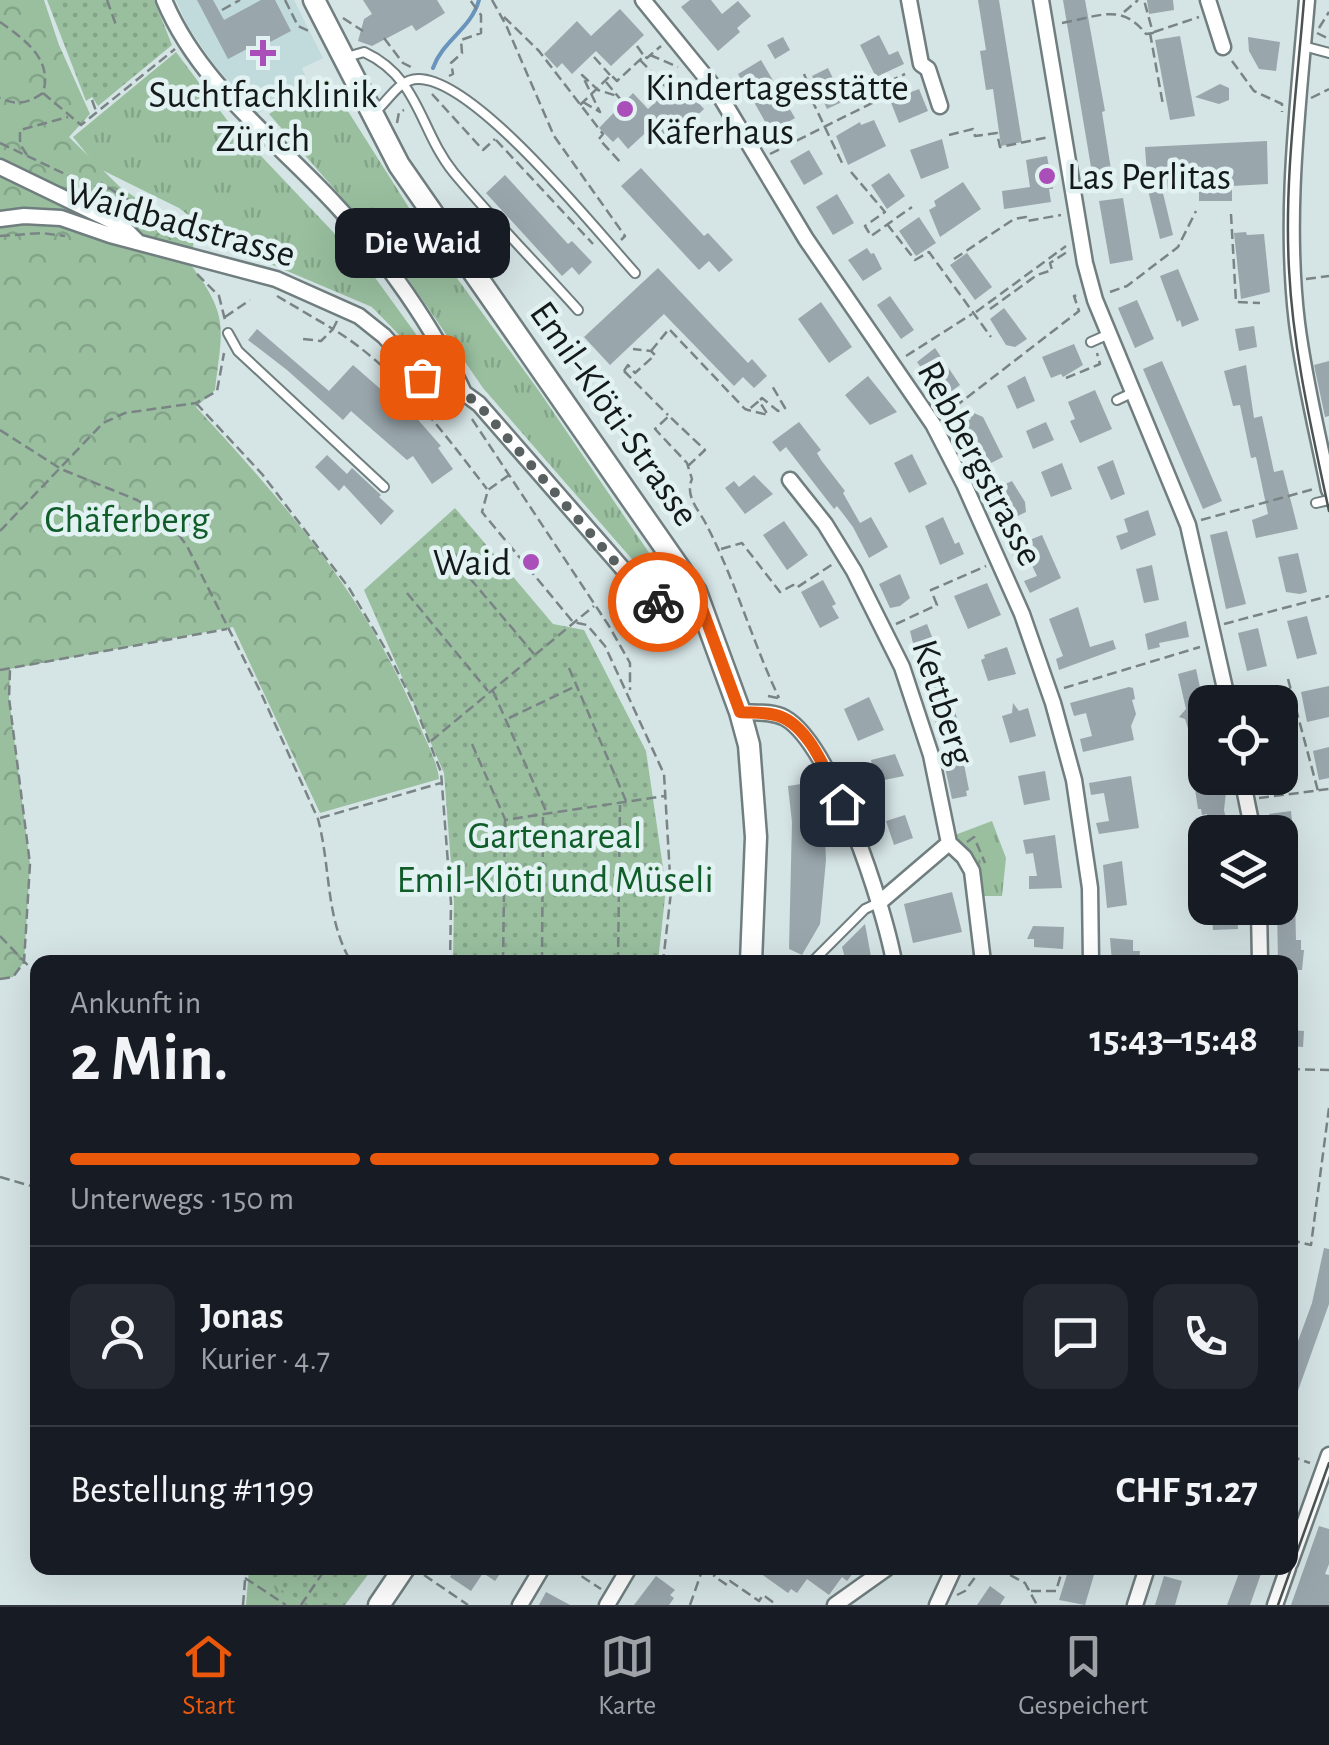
<!DOCTYPE html>
<html lang="de">
<meta charset="utf-8">
<style>
:root{--surface:#171b24;--page:#242831;--text:#f1f3f6;--muted:#9ea1a6;--line:#363941;--accent:#ea580c}
body{margin:0;font-family:"Alegreya Sans",sans-serif;background:var(--page);color:var(--text);height:100vh;display:flex;flex-direction:column;font-size:38px;white-space:nowrap}
*{box-sizing:border-box;margin:0}
p{font-size:32px;color:var(--muted)}
.icon{flex:none;width:55px;height:55px;fill:none;stroke:currentColor;stroke-width:2;stroke-linecap:round;stroke-linejoin:round}
.map{position:relative;flex:1;overflow:hidden}
.details{position:absolute;left:30px;top:955px;width:1268px;height:620px;display:flex;flex-direction:column;background:var(--surface);border-radius:20px;box-shadow:0 10px 40px #0002}
.details>*{flex:none}
.controls{position:absolute;left:1188px;top:685px;display:grid;gap:20px}
.controls a{display:grid;place-items:center;width:110px;height:110px;border-radius:20px;background:var(--surface);box-shadow:0 10px 40px #0002;font-size:50px}
.pin{position:absolute;display:grid;place-items:center;width:85px;height:85px;color:#fff;margin:-42px;border-radius:20px;box-shadow:0 5px 15px #0006}
.courier{position:absolute;display:grid;place-items:center;width:100px;height:100px;margin:-50px;border:8px solid #ea580c;border-radius:50%;background:#fff;color:#222;box-shadow:0 2px 12px #0007}
.bubble{position:absolute;height:70px;border-radius:20px;background:var(--surface);box-shadow:0 10px 40px #0002;font-size:32px;font-weight:700;line-height:70px;text-align:center}
.summary em{font-style:normal;font-weight:700}
.summary div{display:flex;flex-direction:column-reverse}
.summary{display:flex;align-items:center;justify-content:space-between;height:170px;padding:0 40px}
h1{font-size:65px;font-weight:700;line-height:75px}
.bar{display:grid;grid-template-columns:repeat(4,1fr);gap:15px 10px;align-content:center;height:120px;padding:0 40px}
.bar i{height:12px;border-radius:8px;background:var(--line)}
.bar .selected{background:var(--accent)}
.bar p{grid-column:span 4}
.line{display:flex;align-items:center;gap:25px;padding:0 40px;border-top:2px solid var(--line)}
.line div{flex:1}
.round{display:grid;place-items:center;flex:none;width:105px;height:105px;border-radius:20px;background:var(--page)}
.tabs{display:flex;justify-content:space-around;align-items:center;height:140px;border-top:2px solid var(--line);background:var(--surface);font-size:28px;color:var(--muted)}
.tabs a{display:grid;justify-items:center;gap:5px}
.tabs .selected{color:var(--accent)}
.map>svg:first-child{display:block}
.built{fill:#c1dadb}
.grass{fill:url(#grass-tufts)}
.forest{fill:url(#forest-crowns)}
.garden{fill:url(#garden-dots)}
.lines{fill:none;stroke-linecap:round;stroke-linejoin:round}
.stream{stroke:#6994bd;stroke-width:4}
.building{fill:#99a6ac}
.lane-casing{stroke:#707e7f;stroke-width:12}
.street-casing{stroke:#707e7f;stroke-width:19}
.secondary-casing{stroke:#707e7f;stroke-width:25}
.path{stroke:#7a8485;stroke-width:2.5;stroke-dasharray:10 5;stroke-linecap:butt}
.lane{stroke:#fff;stroke-width:8}
.street{stroke:#fff;stroke-width:14}
.secondary{stroke:#fff;stroke-width:20}
.tram{stroke:#4b5353;stroke-width:2.5}
.done{stroke:#586060;stroke-width:10;stroke-dasharray:0 18}
.route{stroke:#ea580c;stroke-width:12}
.poi-dot{fill:#aa4fba;stroke:#e2f2f2;stroke-width:4}
.labels{text-anchor:middle;stroke-width:9;stroke-linejoin:round;paint-order:stroke}
.poi-label{font-size:38px;fill:#141919;stroke:#e2f2f2;text-anchor:start}
.street-label{font-size:38px;fill:#141919;stroke:#e2f2f2}
.park-label{font-size:38px;fill:#105d2a;stroke:#e2f2f2}
</style>
<div class="map">
<svg width="1329" height="1605" viewBox="0 0 1329 1605">
<defs>
<pattern id="grass-tufts" width="24" height="20" patternUnits="userSpaceOnUse" patternTransform="scale(2.5)"><rect width="24" height="20" fill="#99bf9f"/><path d="M3 7l-1-3M5 7V3M7 7l1-3M15 17l-1-3M17 17v-4M19 17l1-3" fill="none" stroke="#83a488"/></pattern>
<pattern id="forest-crowns" width="20" height="18" patternUnits="userSpaceOnUse" patternTransform="scale(2.5)"><rect width="20" height="18" fill="#99bf9f"/><path d="M2 6a3 3 0 1 1 6 0M12 15a3 3 0 1 1 6 0" fill="none" stroke="#83a488"/></pattern>
<pattern id="garden-dots" width="8" height="8" patternUnits="userSpaceOnUse" patternTransform="scale(2.5)"><rect width="8" height="8" fill="#99bf9f"/><path d="M2 2h.1M6 6h.1" fill="none" stroke="#83a488" stroke-width="1.8" stroke-linecap="round"/></pattern>
</defs>
<rect width="100%" height="100%" fill="#d5e4e5"/>
<path class="built" d="M176 0H294L323 58 302 68 308 83 257 114 213 63 188 27Z"/>
<path class="grass" d="M176 52 227 120 371 272 418 337 407 343 372 307 228 246 179 208 98 168 73 137Z
M327 78 430 241 539 391 656 563 651 581 483 388 391 254 269 114Z
M992 821 1006 858 1002 896H980L977 868 955 835Z
M249 1568H274L269 1581 305 1605H246Z"/>
<path class="forest" d="M0 0H44L59 45 90 114 69 137 120 187 194 238 191 265C230 317 222 329 215 390L196 407C283 501 369 600 418 721 425 740 437 760 439 779L320 813 233 627 10 669 9 698 30 864 24 962 13 977 0 979Z"/>
<path class="garden" d="M47 0H154L172 45 98 106 92 97 86 101Z
M455 508 553 624 584 630 646 751 666 888 658 962H453L454 903 444 773 364 590Z
M274 1568H373L345 1605H305L268 1581Z"/>
<g class="lines">
<path class="stream" d="M433 68C443 40 471 29 479 0"/>
</g>
<path class="building" d="M197 0H213L224 20 261 0H275L291 31 249 53 247 49 228 59Z
M363 0H437L445 13 416 31 412 25 372 46 358 41 364 19 372 14Z
M690 0H711L722 14 738 1 751 16 737 28 740 32 718 51 681 7Z
M978 0H999L1022 142 1001 146 993 89 986 90 980 51 986 50Z
M1063 0H1085L1105 111 1102 112 1112 176 1093 179Z
M1147 0H1173L1174 10 1149 14Z
M620 9 644 35 611 66 596 51 572 74 562 63 557 68 544 54 577 21 591 36Z
M879 35 889 55 898 51 904 64 876 77 860 45Z
M1180 36 1195 116 1170 120 1155 40Z
M783 37 790 50 775 59 767 45Z
M1248 37 1280 42 1276 71 1259 69 1249 51Z
M761 60 795 118 771 132 738 74Z
M828 68 844 101 827 109 812 76Z
M678 81 704 109 669 141 654 125 628 149 618 137 613 142 599 128 633 93 648 109Z
M1220 84 1229 88V100L1219 104 1195 97Z
M919 89 928 111 899 123 890 100Z
M874 120 886 146 848 165 836 136 860 122 861 125Z
M942 139 949 168 921 179 910 150Z
M1267 141 1268 184 1232 186V201H1199V187L1162 189 1173 235 1160 239 1148 190 1145 147Z
M809 150 823 174 804 185 790 161Z
M1047 156 1053 189H1049L1051 202 1004 209 1002 191 1030 187 1026 160Z
M641 168 704 236 708 233 733 260 719 272 709 261 699 270 621 186Z
M889 173 905 196 887 209 871 185Z
M505 175 568 244 572 241 592 262 579 275 572 267 562 276 486 193Z
M963 182 981 209 940 237 929 210 936 206 934 201Z
M837 194 854 223 833 235 816 207Z
M1123 198 1133 260 1110 264 1099 201Z
M919 217 936 243 916 256 899 231Z
M1246 232 1247 235 1264 234 1270 292 1241 299 1234 233Z
M867 248 871 254 874 253 882 269 863 281 848 260Z
M967 253 992 287 975 300 950 265Z
M658 268 748 363 752 359 767 376 754 388 743 377 734 386 664 314 610 365 584 337Z
M1178 269 1199 320 1182 327 1180 320 1177 322 1160 276Z
M890 296 914 330 901 339 877 305Z
M1137 300 1154 339 1135 348 1118 308Z
M821 302 852 347 829 363 798 319Z
M1004 308 1027 339 1015 347 1006 345 990 319Z
M1254 326 1257 347 1239 351 1235 329Z
M257 329 329 391 353 365 400 406H406L441 446 438 448 453 469 432 484 413 456 407 460 351 411 343 420 287 370 248 340Z
M1074 344 1083 365 1063 377 1061 374 1051 378 1042 357Z
M935 348 960 385 942 398 917 362Z
M1162 361 1222 501 1203 509 1143 369Z
M1329 361V416L1325 417 1314 365Z
M1246 365 1254 418 1262 416 1274 472 1283 470 1298 529 1256 538 1252 520 1268 514 1256 457 1251 458 1240 405 1233 406 1224 371Z
M868 376 897 412 870 425 845 395Z
M1025 376 1035 401 1017 409 1007 386Z
M1095 390 1112 429 1080 443 1070 421 1075 419 1068 402Z
M967 410 983 417 1003 457 987 465 997 488 1012 481 1025 502 1026 512 1011 519 1022 543 1042 535 1061 578 1030 593 1024 581 1037 576 1026 553 1014 558 972 463 977 461 976 456 959 425 971 419Z
M799 422 821 450 817 453 821 460 845 491 843 493 860 523 871 517 888 547 869 558 853 527 837 506 834 509 786 447 780 452 772 442Z
M1046 422 1054 440 1033 449 1026 431Z
M912 454 927 484 909 493 894 463Z
M327 455 347 474 352 468 381 495 379 497 394 511 381 525 344 485 339 491 315 467Z
M1113 460 1125 494 1111 500 1097 467Z
M1062 463 1072 489 1051 497 1041 472Z
M754 475 773 494 745 514 725 488 734 481 739 487Z
M1148 510 1156 535 1121 550 1116 536 1128 532 1124 519Z
M943 517 955 544 959 542 964 554 940 565 925 526Z
M784 521 808 555 787 570 763 535Z
M1227 531 1246 604 1226 609 1210 535Z
M1298 553 1307 592 1300 594 1286 592 1278 557Z
M1152 565 1159 600 1144 603 1136 569Z
M900 574 910 598 900 606 890 608 879 584Z
M823 580 836 604 832 606 839 618 820 628 801 592Z
M987 583 1001 615 968 629 954 596Z
M1078 607 1090 647 1113 640 1116 649 1059 670 1056 659 1063 656 1049 619Z
M1307 616 1317 654 1297 659 1287 621Z
M1186 621 1189 637 1159 643 1160 647 1148 650 1145 634Z
M927 624 936 647 920 653 918 649 915 651 910 631Z
M1258 628 1267 666 1247 671 1238 633Z
M1007 647 1016 674 988 681 981 660 985 658 984 655Z
M931 669 937 688 947 685 960 728 940 735 919 673Z
M1196 669 1205 710V787L1220 785 1222 793 1226 792 1224 810 1229 832H1210L1207 814 1202 815 1201 809H1198L1195 789 1200 788 1190 744H1193L1185 719 1179 717 1186 709 1178 674Z
M1329 686V717L1307 722 1301 692Z
M1129 687 1133 688 1135 699 1132 700 1136 714 1131 726 1134 740 1083 752 1080 739 1092 736 1086 713 1074 716 1070 703Z
M1274 687 1278 702H1238V696Z
M869 697 884 730 858 741 844 709Z
M1013 703 1019 711 1028 708 1036 736 1010 743 1002 716 1012 713Z
M1280 739H1285L1294 780 1280 783Z
M1329 747V778L1319 780 1313 751Z
M895 754 904 776 874 782 871 760Z
M963 759 969 790 966 791 967 796 952 799 944 763Z
M1045 771 1050 800 1024 805 1018 776Z
M1131 776 1139 828 1099 834 1096 823 1109 821 1104 793 1091 795 1089 783Z
M801 784H810L818 800 824 819 826 860 820 924 802 955 789 949 792 822 788 786Z
M1291 811 1293 831 1271 832 1269 814Z
M905 815 913 838 894 845 886 821Z
M1055 835 1062 888 1029 889V876H1037L1033 853 1026 854 1023 840Z
M1293 857 1295 876 1280 877V858Z
M1122 861 1127 905 1107 908 1103 865Z
M952 892 962 932 913 943 904 904Z
M1280 899H1295L1296 940H1301V950H1304L1302 970H1290V962L1278 961 1277 908H1280Z
M1211 908H1237L1238 929 1213 930Z
M865 924 872 962H846L842 947Z
M1033 926 1064 927 1063 949 1034 947V939H1027Z
M1110 938 1133 940V951H1140L1139 962H1112Z
M1290 1030 1304 1031 1303 1047 1290 1046Z
M1324 1248 1329 1249V1304L1290 1413V1363L1312 1303Z
M1319 1526 1329 1529V1564L1325 1574 1329 1575V1605H1291Z
M456 1568H504L495 1581 483 1573 471 1591 450 1577Z
M753 1568H800L809 1574 814 1568H857L847 1581 842 1577 829 1595 807 1579 797 1593 791 1589 788 1593Z
M1069 1568H1096L1085 1605 1059 1600Z
M1241 1568H1263L1250 1605H1227Z
M656 1576 675 1590 670 1595 674 1598 669 1605H634Z
M1164 1576 1182 1581 1175 1605H1155Z
M990 1586 1005 1597 1000 1605H977Z
M546 1592 570 1605H539Z"/>
<g class="lines">
<g class="lane-casing">
<path id="lane" d="M1303 46 1329 53
M347 57 364 52C420 78 419 130 454 173 493 220 537 264 578 310
M376 111C389 100 399 79 418 79 475 78 596 230 635 273
M228 333 238 351 384 487
M1091 342 1109 334
M1117 400 1134 392
M1316 503 1329 500
M812 962 865 909 880 902"/>
</g>
<g class="street-casing">
<path id="street" d="M164 0C199 84 275 139 335 204 383 255 435 329 464 393
M643 0 717 91 806 239 933 424 964 484 1022 614 1053 703 1074 780 1090 888 1091 962
M909 0 921 64 928 69 940 106
M1041 0 1085 263 1095 300 1188 525 1228 702
M1208 0 1223 47
M1307 0C1298 107 1284 216 1297 323 1304 379 1318 435 1329 490
M0 167 122 226 138 242
M0 219 24 216 61 218 110 235 276 279 359 316 384 336 421 377 464 393 479 404 644 593 662 603 696 592
M790 480 825 524 854 571 902 667 931 755 949 843 964 857 972 871 983 962
M740 712C755 713 772 711 785 718 832 744 885 910 894 962
M1242 778 1253 832
M880 902 949 843
M1259 908 1260 962
M1290 1563 1329 1455
M520 1605 542 1568
M607 1605 629 1568
M835 1605 887 1568
M937 1605 954 1568
M1135 1605 1147 1568
M1275 1605 1288 1568"/>
</g>
<g class="secondary-casing">
<path id="secondary" d="M314 0 399 165 696 592 740 712 749 745 756 837 751 962
M379 1605 404 1568"/>
</g>
<path class="path" d="M107 0 116 25
M285 0 298 26 311 32
M492 0 506 25 554 136 625 236 621 240
M222 10 240 0
M1124 12 1138 0
M504 17 539 51 603 134 599 139 622 164
M343 18 363 31
M0 22C25 40 53 59 43 93 28 103 17 106 0 98
M1062 23C1098 17 1121 2 1146 34L1153 33 1144 0
M1319 28 1329 12
M1154 32 1199 17
M1150 33 1163 105
M1317 33 1329 39
M384 38 403 63 411 67
M637 46 644 56
M650 55 678 67
M594 57 610 75
M640 60 666 87
M1232 61 1254 91 1282 104V112
M804 74 812 93 809 94 844 167
M449 76 453 74 451 63 462 53 461 40 481 33V15L470 0
M606 82 621 100
M43 93 81 125 175 49
M432 94 483 150 495 139
M1311 98 1329 89
M92 100 96 111
M583 102 600 112 582 75 598 90 617 96
M580 105 611 75 617 81 644 56 647 58 661 46
M397 123 399 112 404 110
M949 135 973 129 975 136 997 133 1000 147 1049 137
M496 140 593 244
M0 143 128 204H135L199 243
M770 154 874 102 869 91 905 74
M27 155 20 144V130L68 117
M851 172 885 212 865 226 871 236 912 207
M95 187 101 183 135 204
M1231 214 1236 302 1260 303
M887 224 915 260 929 252 991 337
M0 236 42 233 65 236
M954 259 1014 219 1026 217 1027 221 1061 215
M197 274 219 296 225 320
M1306 279 1329 276
M1110 292 1127 286 1178 247 1196 211
M277 296 333 329 321 341 303 339
M990 309 1037 275 1052 270 1050 263 1067 252
M976 312 1066 246
M225 317 250 300
M337 321 333 329C397 368 442 431 487 489
M651 351 669 329 745 409 748 410 768 415 759 401 748 410
M906 356 972 314
M624 371 628 365 635 373 655 355 651 351 633 349
M624 371 668 415
M1066 378 1100 364 1097 353
M760 400 762 398 778 411 785 408 771 384
M417 402 429 409 437 399
M196 403 262 474 349 588 389 655 415 706 441 772 451 903 450 962
M943 416 1079 311 1074 296 1078 295
M472 419 609 626 630 663V690
M0 430 61 469 137 500 166 518 187 546 261 693 318 819C331 868 325 917 351 962
M688 466 705 450 669 416 655 429 687 463 692 479C685 495 697 508 705 522 735 579 752 641 779 698
M509 475 488 490 482 512 573 622 587 625 605 646 664 774 671 892 663 962
M1201 520 1314 489
M0 531 103 423 125 413 196 403 217 391 224 353
M721 549 742 543 780 592 793 585 796 588 833 564
M451 556 534 654
M407 593 488 691
M896 624 937 605 931 590 986 566
M1224 624 1329 596
M569 668 626 801
M0 670 227 629
M1288 679 1318 791
M1064 688 1200 647
M493 691 546 811
M768 696 778 698
M509 718 574 687
M431 741 594 606
M472 744 505 819
M1259 798 1329 789
M320 818 441 783
M967 842 974 837 985 863
M0 936 38 976
M997 961 1021 962
M503 962 505 820 664 796
M542 962 543 816
M618 962 620 805
M0 979 13 977 24 962 30 864 9 698 10 670
M1290 1069 1329 1070
M0 1177 38 1188
M31 1184 38 1149
M1290 1240 1311 1245 1329 1108
M1290 1456 1310 1463
M569 1568 601 1589
M719 1568 714 1576 727 1585 730 1581 759 1601 763 1595 777 1605
M921 1568 933 1576
M997 1568 1025 1583 1037 1605
M424 1575 468 1605
M245 1578 286 1605
M1031 1591H1056L1063 1568
M957 1595 965 1591 982 1568
M243 1605 246 1568
M301 1605 326 1568
M690 1605 703 1568"/>
<use href="#lane" class="lane"/>
<use href="#street" class="street"/>
<use href="#secondary" class="secondary"/>
<path class="tram" d="M1304 0C1297 89 1284 179 1289 269 1293 351 1312 431 1329 511
M1278 1605 1329 1463"/>
</g>
<g class="lines">
<path class="done" d="M422 377 464 393 478 404 629 578 644 593 658 602"/>
<path class="route" d="M658 602 670 601 696 592 740 712C753 713 767 712 779 716 811 727 828 777 842 804"/>
</g>
<g class="poi-dot">
<path d="M258 38h10v10h10v10h-10v10h-10v-10h-10v-10h10z"/>
<circle cx="625" cy="109" r="10"/>
<circle cx="1047" cy="176" r="10"/>
<circle cx="531" cy="562" r="10"/>
</g>
<g class="labels">
<g class="poi-label">
<text x="645" y="100">Kindertagesstätte<tspan x="645" dy="44">Käferhaus</tspan></text>
<text x="263" y="107" text-anchor="middle">Suchtfachklinik<tspan x="263" dy="44">Zürich</tspan></text>
<text x="1067" y="189">Las Perlitas</text>
<text x="511" y="575" text-anchor="end">Waid</text>
</g>
<g class="street-label">
<text transform="translate(181 222) rotate(16)" y="13">Waidbadstrasse</text>
<text transform="translate(615 413) rotate(55)" y="13">Emil-Klöti-Strasse</text>
<text transform="translate(981 463) rotate(62)" y="13">Rebbergstrasse</text>
<text transform="translate(944 702) rotate(72)" y="13">Kettberg</text>
</g>
<g class="park-label">
<text x="127" y="532">Chäferberg</text>
<text x="555" y="848">Gartenareal<tspan x="555" dy="44">Emil-Klöti und Müseli</tspan></text>
</g>
</g>
</svg>
<div class="controls">
<a><svg class="icon" aria-label="locate" viewBox="0 0 24 24"><circle cx="12" cy="12" r="6"/><path d="M12 2v4M12 18v4M2 12h4M18 12h4"/></svg></a>
<a><svg class="icon" aria-label="layers" viewBox="0 0 24 24"><path d="M12 4l9 5-9 5-9-5zM3 14l9 5 9-5"/></svg></a>
</div>
<div class="pin" style="left:422px;top:377px;background:#ea580c"><svg class="icon" aria-label="bag" viewBox="0 0 24 24"><path d="M5 8h14l-1 12H6zM9 8a3 3 0 0 1 6 0"/></svg></div>
<div class="pin" style="left:842px;top:804px;background:#1f2937"><svg class="icon" aria-label="home" viewBox="0 0 24 24"><path d="M3 11l9-7 9 7M6 9v11h12V9"/></svg></div>
<div class="courier" style="left:658px;top:602px"><svg class="icon" aria-label="bike" viewBox="0 0 24 24"><circle cx="6" cy="16" r="4"/><circle cx="18" cy="16" r="4"/><path d="M6 16l4-8h5l3 8M10 8l3 8H6M13 5h3"/></svg></div>
<div class="bubble" style="left:335px;top:208px;width:175px">Die Waid</div>
<section class="details">
<div class="summary"><div><h1>2 Min.</h1><p>Ankunft in</p></div><em>15:43–15:48</em></div>
<div class="bar"><i class="selected"></i><i class="selected"></i><i class="selected"></i><i></i><p>Unterwegs · 150 m</p></div>
<div class="line" style="height:180px"><a class="round"><svg class="icon" aria-label="person" viewBox="0 0 24 24"><circle cx="12" cy="8" r="4"/><path d="M4 21q1-7 8-7t8 7"/></svg></a><div><b>Jonas</b><p>Kurier · 4.7</p></div><a class="round"><svg class="icon" aria-label="chat" viewBox="0 0 24 24"><path d="M4 5h16v11H9l-5 4z"/></svg></a><a class="round"><svg class="icon" aria-label="phone" viewBox="0 0 24 24"><path d="M5 4h4l2 5-3 2q2 4 5 5l2-3 5 2v4C11 20 4 13 5 4z"/></svg></a></div>
<div class="line" style="height:130px"><div>Bestellung #1199</div><b>CHF 51.27</b></div>
</section>
</div>
<nav class="tabs">
<a class="selected"><svg class="icon" aria-label="home" viewBox="0 0 24 24"><path d="M3 11l9-7 9 7M6 9v11h12V9"/></svg>Start</a>
<a><svg class="icon" aria-label="map" viewBox="0 0 24 24"><path d="M3 6l6-2 6 2 6-2v14l-6 2-6-2-6 2zM9 4v14M15 6v14"/></svg>Karte</a>
<a><svg class="icon" aria-label="saved" viewBox="0 0 24 24"><path d="M7 4h10v16l-5-4-5 4z"/></svg>Gespeichert</a>
</nav>
